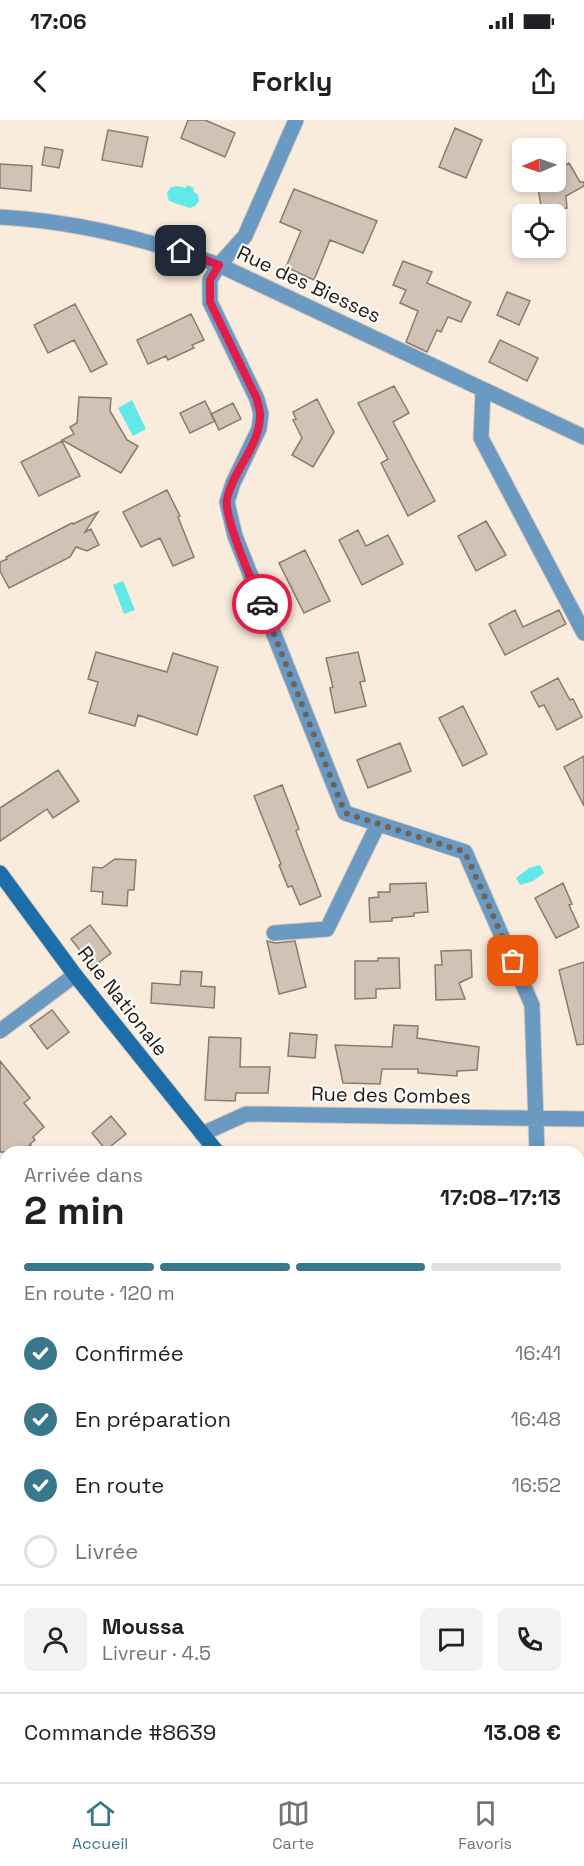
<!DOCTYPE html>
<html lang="fr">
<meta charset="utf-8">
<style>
:root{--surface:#fff;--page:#f2f2f2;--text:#202124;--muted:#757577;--line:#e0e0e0;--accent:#39778d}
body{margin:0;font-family:"Space Grotesk",sans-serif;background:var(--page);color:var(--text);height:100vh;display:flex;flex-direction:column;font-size:22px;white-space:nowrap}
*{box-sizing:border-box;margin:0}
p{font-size:20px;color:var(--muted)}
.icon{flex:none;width:33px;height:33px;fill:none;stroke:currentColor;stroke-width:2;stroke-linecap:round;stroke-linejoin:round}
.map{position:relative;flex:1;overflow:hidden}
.panel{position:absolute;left:0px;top:1026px;width:585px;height:636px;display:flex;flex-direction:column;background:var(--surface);border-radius:18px 18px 0 0;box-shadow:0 3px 9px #0003}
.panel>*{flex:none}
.needle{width:39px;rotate:268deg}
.controls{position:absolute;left:512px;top:18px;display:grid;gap:12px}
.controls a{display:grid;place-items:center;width:54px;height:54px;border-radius:9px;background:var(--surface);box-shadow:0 3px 9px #0003;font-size:30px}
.pin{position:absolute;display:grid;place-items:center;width:51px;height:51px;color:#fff;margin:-26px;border-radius:12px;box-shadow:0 3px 9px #0006}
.courier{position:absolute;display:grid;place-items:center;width:60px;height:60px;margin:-30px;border:4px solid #e11d48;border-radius:50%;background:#fff;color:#222;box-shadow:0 2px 8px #0007}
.overview em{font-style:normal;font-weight:600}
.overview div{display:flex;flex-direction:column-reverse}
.overview{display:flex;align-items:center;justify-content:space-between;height:102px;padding:0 24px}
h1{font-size:39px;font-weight:600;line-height:45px}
.bar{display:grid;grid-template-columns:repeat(4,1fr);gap:9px 6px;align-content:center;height:72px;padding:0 24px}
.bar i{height:8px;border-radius:4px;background:var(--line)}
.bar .on{background:var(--accent)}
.bar p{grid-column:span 4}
.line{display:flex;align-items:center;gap:15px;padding:0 24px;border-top:2px solid var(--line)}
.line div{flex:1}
.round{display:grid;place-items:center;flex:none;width:63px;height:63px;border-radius:9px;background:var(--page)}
ol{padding:0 24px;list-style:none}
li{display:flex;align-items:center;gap:18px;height:66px}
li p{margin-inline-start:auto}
li .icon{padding:6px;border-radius:50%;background:var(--accent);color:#fff;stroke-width:4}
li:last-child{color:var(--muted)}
li i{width:33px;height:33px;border:3px solid var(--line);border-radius:50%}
.status{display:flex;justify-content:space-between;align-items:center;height:42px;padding:0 30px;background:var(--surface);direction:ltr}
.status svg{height:16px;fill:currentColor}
header{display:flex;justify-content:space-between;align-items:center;height:78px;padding:0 24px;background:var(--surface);font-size:27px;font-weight:600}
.menu{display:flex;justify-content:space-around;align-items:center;height:84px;border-top:2px solid var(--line);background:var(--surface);font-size:16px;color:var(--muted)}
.menu a{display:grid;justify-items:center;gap:3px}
.menu .on{color:var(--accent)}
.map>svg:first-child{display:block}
.water{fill:#62e8e9}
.building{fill:#d0c2b5;stroke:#897c6f;stroke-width:1.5}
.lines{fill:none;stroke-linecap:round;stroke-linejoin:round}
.service-casing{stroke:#d7cabd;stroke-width:13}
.minor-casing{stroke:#d7cabd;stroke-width:17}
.secondary-casing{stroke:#d7cabd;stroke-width:17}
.service{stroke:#6a99c2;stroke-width:10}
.minor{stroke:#6a99c2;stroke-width:15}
.secondary{stroke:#1d6da9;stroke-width:15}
.done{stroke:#6c645b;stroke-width:6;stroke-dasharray:0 10.8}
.route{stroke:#e11d48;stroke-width:8}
.labels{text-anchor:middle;stroke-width:4.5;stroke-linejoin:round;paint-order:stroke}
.street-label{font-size:20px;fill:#1f1a15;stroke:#fefbf8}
</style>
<div class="status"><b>17:06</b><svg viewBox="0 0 49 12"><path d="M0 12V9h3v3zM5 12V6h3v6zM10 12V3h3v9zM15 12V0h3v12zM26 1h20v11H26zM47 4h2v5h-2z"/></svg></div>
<header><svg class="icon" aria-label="back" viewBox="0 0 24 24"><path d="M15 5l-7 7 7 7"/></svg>Forkly<svg class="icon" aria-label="share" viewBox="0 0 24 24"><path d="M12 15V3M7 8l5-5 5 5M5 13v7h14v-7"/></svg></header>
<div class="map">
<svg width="584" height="1662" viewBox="0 0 584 1662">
<rect width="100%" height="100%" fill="#faecdd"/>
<path class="water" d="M187 65 194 68 193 71 198 75 199 81 195 86 190 88 169 81 167 74C170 64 178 66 186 68Z
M132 280 146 309 133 316 118 288Z
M123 461 135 490 124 494 113 465Z
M540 745 544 753 533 761 520 765 516 758 529 748Z"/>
<path class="building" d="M188 0H205L235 13 225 37 181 18Z
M455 8 482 20 466 58 439 47Z
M108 10 148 17 142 47 102 40Z
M45 27 63 30 59 48 42 45Z
M569 43 580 62H584V66L566 76 567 88 542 92 537 62H555V51Z
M0 44 32 46 31 71 0 68Z
M294 69 377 101 363 133 330 120 314 160 286 147 301 111 280 102Z
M403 141 432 152 427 163 471 182 461 202 448 197 441 212 437 210 427 232 406 222 418 191 400 183 406 170 393 165Z
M507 172 530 181 519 205 497 195Z
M75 184 107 244 91 252 74 220 48 233 34 205Z
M191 194 204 220 192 225 194 228 168 240 166 236 148 244 137 220Z
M500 220 538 238 527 261 489 242Z
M394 266 409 293 393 302 435 381 408 396 381 343 388 339 358 283Z
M79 277 111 278 110 291 127 320 138 326 121 353 62 320 74 314 70 307 77 303Z
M317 279 334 312 313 347 292 335 302 318 293 300 296 299 293 292Z
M205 281 215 301 190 313 180 293Z
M233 283 241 299 219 310 211 294Z
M62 321 80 356 39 376 21 342Z
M167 370 180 396 178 397 194 437 173 446 160 418 141 427 123 392Z
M98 392 85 412 91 409 99 425 87 431 76 427 70 437 9 468 0 451V442L7 439 6 437 72 403 73 404Z
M486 401 506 435 476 451 458 416Z
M358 410 366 426 388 415 403 444 362 465 339 420Z
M305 430 330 481 304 493 279 443Z
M515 490 523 507 559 490 566 504 505 535 489 504Z
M96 532 167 552 173 533 218 547 197 615 138 595 135 606 89 593 98 562 88 559Z
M358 532 365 561 360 562 366 586 335 593 330 568 333 567 326 538Z
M558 558 570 580 573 579 582 597 557 610 544 585 539 587 531 572Z
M463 586 487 634 463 646 439 598Z
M400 623 411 651 368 668 357 640Z
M584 636V686L564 647Z
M58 650 79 681 53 698 47 689 0 721V688Z
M282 665 299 709 296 711 321 776 300 785 292 766 288 767 279 745 281 744 254 676Z
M115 739 136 740 134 770H128L127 786 102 784 103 772 91 771 93 747 102 748Z
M426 763 428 792 414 793V796L392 798V801L370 802 369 778 379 777 378 772H390V764Z
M563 763 572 784 569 785 579 807 556 818 535 778Z
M90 805 111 833 93 847 71 819Z
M267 821 275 823 295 821 306 867 279 874Z
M471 830 472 857 459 863 465 879 436 880 435 845H442L441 831Z
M378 838H399L400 868 376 869V878L355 879V841H378Z
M584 842V924L577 925 559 850Z
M181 851 202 852 201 866 215 867 214 888 151 883 152 863 180 865Z
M52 890 69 912 47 929 30 906Z
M394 905 418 906 417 918 479 927 477 950 457 951V956L418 953V949H382L380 964 343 963 335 925 392 927Z
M290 913 317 915 315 938 288 936Z
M209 917 241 918 240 947H270L268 973H236L235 981 205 980Z
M0 941 30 978 24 983 44 1007 33 1017 35 1020 30 1024 31 1025 18 1032H0Z
M111 996 126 1014 106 1030 92 1013Z"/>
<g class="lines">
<g class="service-casing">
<path id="service" d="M0 1161 6 1164"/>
</g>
<g class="minor-casing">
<path id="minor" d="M296 0 245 116 219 145 210 160V182L257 279 261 294 259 309 233 363 227 382 235 416 345 693 465 732 532 885 537 1032
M0 97C74 101 150 120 219 145L584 317
M483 270 481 318 584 513
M274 813 327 809 378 704
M0 911 75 855
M202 1014 246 994 584 999
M0 1375 6 1382"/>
</g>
<g class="secondary-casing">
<path id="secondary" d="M0 753 75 855 217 1032
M579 1474 584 1480
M579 1489 584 1496"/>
</g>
<use href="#service" class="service"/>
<use href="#minor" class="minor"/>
<use href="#secondary" class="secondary"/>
</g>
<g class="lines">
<path class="done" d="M262 484 345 693 465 732 513 841"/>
<path class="route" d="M181 131 219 145 210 160V182L257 279C258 285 261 291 260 297 259 327 233 350 227 379 224 398 253 464 262 484"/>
</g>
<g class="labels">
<g class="street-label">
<text transform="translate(309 164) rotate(25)" y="7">Rue des Biesses</text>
<text transform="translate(123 881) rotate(52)" y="7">Rue Nationale</text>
<text transform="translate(391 975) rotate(1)" y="7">Rue des Combes</text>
</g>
</g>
</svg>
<div class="controls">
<a><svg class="needle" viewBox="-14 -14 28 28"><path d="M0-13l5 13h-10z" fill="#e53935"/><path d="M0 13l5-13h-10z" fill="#757577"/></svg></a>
<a><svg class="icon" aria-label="locate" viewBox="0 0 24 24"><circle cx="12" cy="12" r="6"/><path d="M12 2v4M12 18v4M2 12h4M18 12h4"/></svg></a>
</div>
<div class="pin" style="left:513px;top:841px;background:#ea580c"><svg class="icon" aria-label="bag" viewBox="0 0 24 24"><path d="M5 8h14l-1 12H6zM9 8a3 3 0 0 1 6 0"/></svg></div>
<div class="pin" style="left:181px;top:131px;background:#1f2937"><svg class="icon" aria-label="home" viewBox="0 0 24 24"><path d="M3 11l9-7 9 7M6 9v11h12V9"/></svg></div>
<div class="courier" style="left:262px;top:484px"><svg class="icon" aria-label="car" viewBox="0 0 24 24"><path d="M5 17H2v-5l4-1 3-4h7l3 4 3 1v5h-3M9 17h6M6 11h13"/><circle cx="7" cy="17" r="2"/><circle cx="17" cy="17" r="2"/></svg></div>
<section class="panel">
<div class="overview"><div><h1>2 min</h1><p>Arrivée dans</p></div><em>17:08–17:13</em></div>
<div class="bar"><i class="on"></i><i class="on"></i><i class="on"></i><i></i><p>En route · 120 m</p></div>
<ol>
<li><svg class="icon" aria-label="check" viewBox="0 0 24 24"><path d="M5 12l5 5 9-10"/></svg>Confirmée<p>16:41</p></li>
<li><svg class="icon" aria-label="check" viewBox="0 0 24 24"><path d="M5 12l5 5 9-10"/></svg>En préparation<p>16:48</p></li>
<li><svg class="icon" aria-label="check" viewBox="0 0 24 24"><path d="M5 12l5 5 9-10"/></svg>En route<p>16:52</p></li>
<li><i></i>Livrée</li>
</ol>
<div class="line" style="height:108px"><a class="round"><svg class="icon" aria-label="person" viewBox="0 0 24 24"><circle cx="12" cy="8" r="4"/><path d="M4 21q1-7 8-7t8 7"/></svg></a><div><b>Moussa</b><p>Livreur · 4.5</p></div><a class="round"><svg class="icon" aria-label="chat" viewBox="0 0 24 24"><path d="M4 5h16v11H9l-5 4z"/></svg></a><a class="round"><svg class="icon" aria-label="phone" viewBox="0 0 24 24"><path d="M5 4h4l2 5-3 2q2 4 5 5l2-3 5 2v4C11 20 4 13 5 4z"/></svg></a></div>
<div class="line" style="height:78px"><div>Commande #8639</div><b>13.08 €</b></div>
</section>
</div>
<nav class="menu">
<a class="on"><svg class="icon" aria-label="home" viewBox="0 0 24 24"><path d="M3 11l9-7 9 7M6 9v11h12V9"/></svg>Accueil</a>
<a><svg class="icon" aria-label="map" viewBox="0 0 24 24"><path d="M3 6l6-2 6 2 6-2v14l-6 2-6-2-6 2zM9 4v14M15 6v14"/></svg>Carte</a>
<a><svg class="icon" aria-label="saved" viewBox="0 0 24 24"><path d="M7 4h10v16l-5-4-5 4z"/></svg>Favoris</a>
</nav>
